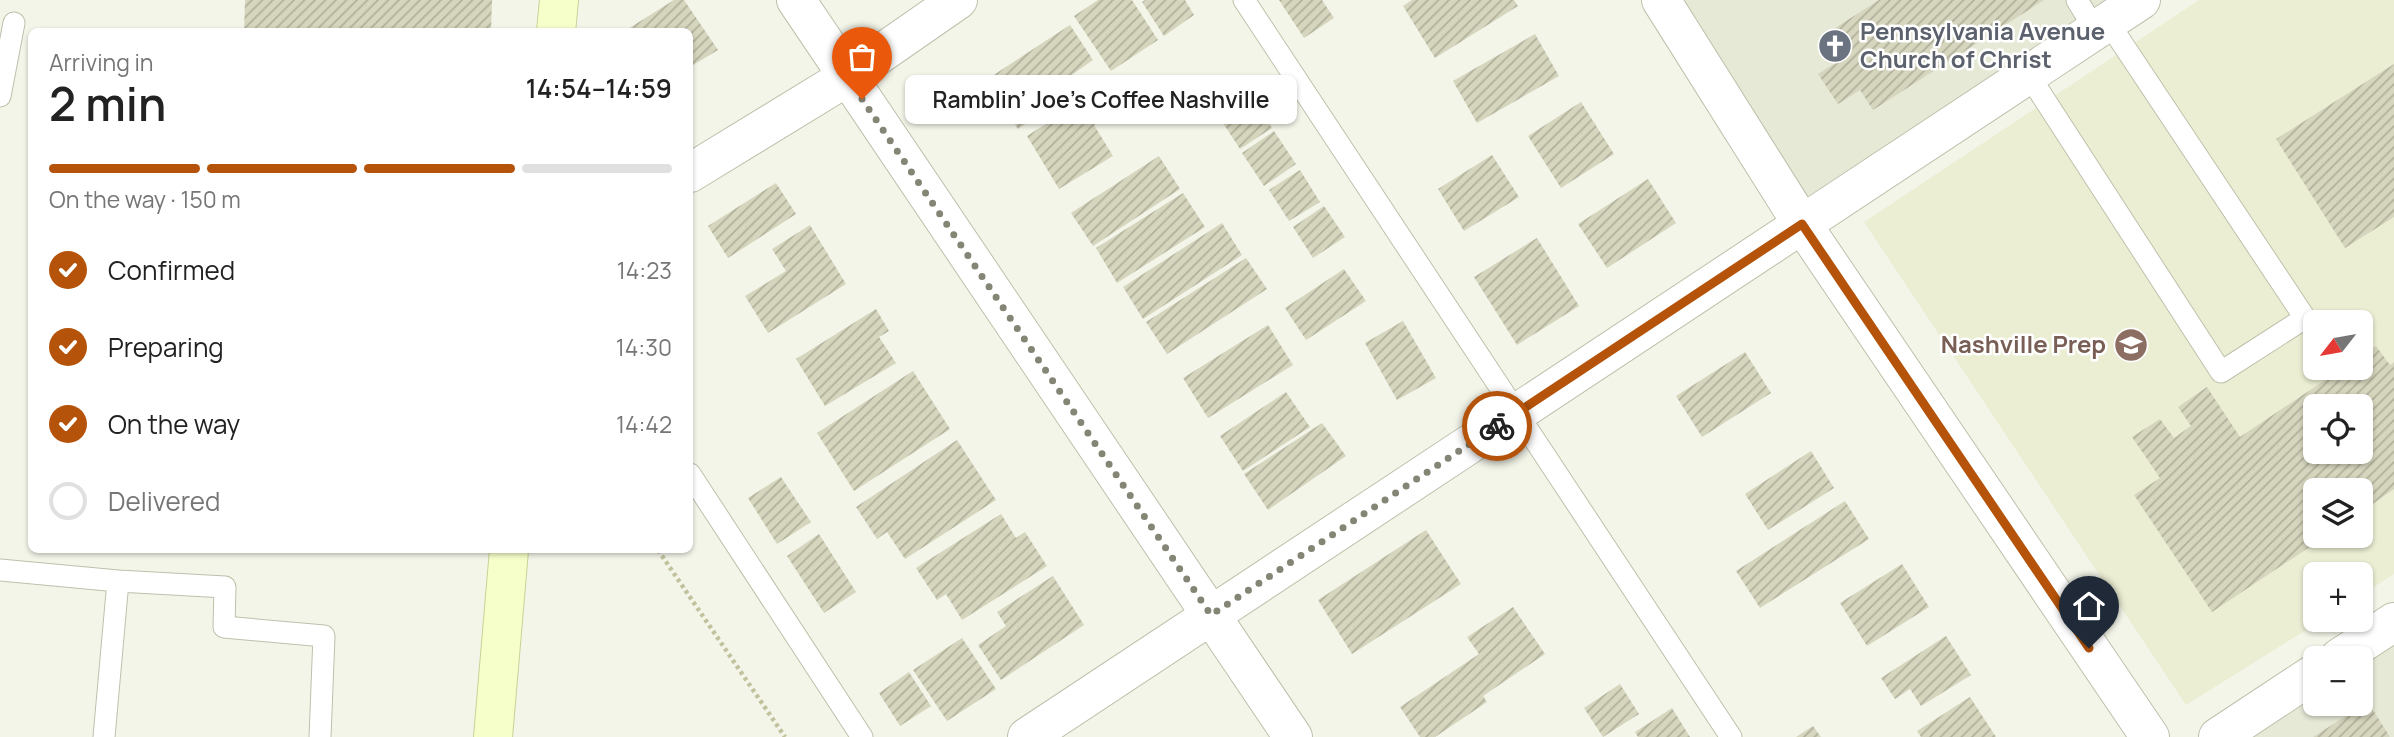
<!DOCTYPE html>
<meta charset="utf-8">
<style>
:root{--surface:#fff;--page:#f6f6f6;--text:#222;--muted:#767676;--line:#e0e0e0;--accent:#b45309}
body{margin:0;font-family:Manrope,sans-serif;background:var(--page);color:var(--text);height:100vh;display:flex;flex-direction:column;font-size:26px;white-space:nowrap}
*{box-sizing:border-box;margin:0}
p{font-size:23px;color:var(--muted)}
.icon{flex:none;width:38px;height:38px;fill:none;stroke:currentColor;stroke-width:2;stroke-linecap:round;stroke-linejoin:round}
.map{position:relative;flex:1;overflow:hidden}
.sheet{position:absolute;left:28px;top:28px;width:665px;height:525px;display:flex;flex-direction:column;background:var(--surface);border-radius:10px;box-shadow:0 2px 5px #0004}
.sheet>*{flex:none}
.needle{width:46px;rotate:239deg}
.buttons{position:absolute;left:2303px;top:310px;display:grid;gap:14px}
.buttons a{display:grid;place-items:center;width:70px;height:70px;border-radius:10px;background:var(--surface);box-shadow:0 2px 5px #0004;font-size:35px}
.pin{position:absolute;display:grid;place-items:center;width:60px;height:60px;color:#fff;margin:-72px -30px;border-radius:50% 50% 50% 0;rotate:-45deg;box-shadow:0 0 7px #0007}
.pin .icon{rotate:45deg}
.courier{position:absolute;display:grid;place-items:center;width:70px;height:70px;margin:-35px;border:5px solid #b45309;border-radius:50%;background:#fff;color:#222;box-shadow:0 2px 9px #0007}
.bubble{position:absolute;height:49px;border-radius:10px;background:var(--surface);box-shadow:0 2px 5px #0004;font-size:23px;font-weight:600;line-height:49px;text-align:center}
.overview em{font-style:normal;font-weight:600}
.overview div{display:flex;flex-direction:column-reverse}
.overview{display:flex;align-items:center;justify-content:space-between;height:119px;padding:0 21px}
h1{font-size:46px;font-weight:600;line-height:52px}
.bar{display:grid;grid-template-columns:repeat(4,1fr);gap:10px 7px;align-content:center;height:84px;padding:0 21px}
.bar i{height:9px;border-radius:5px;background:var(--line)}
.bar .on{background:var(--accent)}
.bar p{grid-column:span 4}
ol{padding:0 21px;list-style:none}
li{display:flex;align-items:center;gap:21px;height:77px}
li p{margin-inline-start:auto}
li .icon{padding:7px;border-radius:50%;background:var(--accent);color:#fff;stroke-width:4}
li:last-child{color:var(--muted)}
li i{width:38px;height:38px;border:4px solid var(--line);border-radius:50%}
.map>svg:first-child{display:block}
.residential{fill:#e7e9d7}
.education{fill:#ebeed3;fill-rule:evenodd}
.building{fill:url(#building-hatch);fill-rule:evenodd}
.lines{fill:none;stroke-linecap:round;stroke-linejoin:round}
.service-casing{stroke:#bfc0ab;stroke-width:23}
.minor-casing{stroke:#bfc0ab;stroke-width:40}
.secondary-casing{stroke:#cad296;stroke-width:40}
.path{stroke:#c1c29c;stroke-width:4.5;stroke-dasharray:3.5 3.5;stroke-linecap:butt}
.service{stroke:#fff;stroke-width:21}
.minor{stroke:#fff;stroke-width:38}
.secondary{stroke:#f6ffc9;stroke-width:38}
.done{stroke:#848575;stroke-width:7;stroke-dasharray:0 12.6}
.route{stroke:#b45309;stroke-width:9}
.labels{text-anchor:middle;stroke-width:5;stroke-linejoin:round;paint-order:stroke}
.worship-label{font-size:24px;font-weight:bold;fill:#5b616d;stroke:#fff;text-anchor:start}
.education-label{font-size:24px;font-weight:bold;fill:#785e54;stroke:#fff;text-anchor:end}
</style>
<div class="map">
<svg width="2394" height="737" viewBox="0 0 2394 737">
<defs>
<pattern id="building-hatch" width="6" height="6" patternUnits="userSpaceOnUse" patternTransform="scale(1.75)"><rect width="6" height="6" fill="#d6d6be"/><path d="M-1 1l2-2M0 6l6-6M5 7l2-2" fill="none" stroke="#b0b09b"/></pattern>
</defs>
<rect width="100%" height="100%" fill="#f3f5e9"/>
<path class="residential" d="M1661 0H2145L1802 224Z
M2394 622V737H2218L2315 673V704H2361V658Z"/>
<path class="education" d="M2199 0H2394V574L2361 595V574H2315V620H2322L2186 705 1864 222ZM2315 322H2361V368H2315ZM2315 406H2361V452H2315ZM2315 490H2361V536H2315Z"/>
<path class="building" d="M245 0H492L491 32H244Z
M674 0H684L718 50 690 67V32H623Z
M1098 0H1132L1158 40 1111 71 1074 16Z
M1145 0H1185L1194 15 1164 36 1142 2Z
M1279 0H1322L1334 18 1304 38Z
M1412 0H1514L1518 6 1435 58 1403 6Z
M1879 0H2044L1873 110 1860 90 1838 104 1818 74 1840 60 1824 35Z
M1070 25 1093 60 1063 81 1071 93 1018 129 986 80Z
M1535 34 1559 76 1477 123 1453 81Z
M2394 64V217L2345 248 2276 139Z
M1093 94 1107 117 1094 125 1113 156 1059 189 1027 136Z
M1251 96 1272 128 1240 149 1219 117Z
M1581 102 1614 154 1561 188 1528 136Z
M1274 131 1296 164 1264 186 1242 153Z
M1492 155 1519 197 1464 231 1438 189Z
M1159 156 1180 189 1093 246 1071 213Z
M1300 170 1320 202 1289 221 1269 190Z
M1648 179 1676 223 1607 268 1578 224Z
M776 183 796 214 728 258 708 226Z
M1183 193 1205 227 1117 283 1096 248Z
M1324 206 1345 237 1313 258 1293 227Z
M1222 223 1242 255 1143 319 1123 287Z
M810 225 846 284 768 333 745 296 786 271 772 249Z
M1537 238 1579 306 1517 345 1474 277Z
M1246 258 1267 289 1167 354 1146 322Z
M1344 269 1366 301 1306 340 1285 308Z
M876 309 889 331 879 337 896 363 825 406 796 359Z
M1403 321 1436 378 1397 400 1365 343Z
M1268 325 1293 365 1208 418 1183 378Z
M2376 346 2390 365 2394 362V489L2361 512V490H2315V536H2326L2212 612 2134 495 2160 478 2132 437 2160 419 2174 438 2191 426 2178 407 2207 387 2240 437 2343 368H2361V356ZM2315 406H2361V452H2315Z
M1745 352 1771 393 1702 437 1676 396Z
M913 371 950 429 854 491 817 433Z
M1286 392 1310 427 1243 471 1220 436Z
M1322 423 1346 456 1268 510 1244 474Z
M957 440 996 500 905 559 887 532 877 539 856 507Z
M1811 451 1834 488 1768 530 1745 494Z
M781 477 811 522 777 544 748 498Z
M1845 501 1869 539 1760 608 1736 571Z
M1001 514 1016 538 1025 532 1047 566 962 620 946 594 937 600 916 568Z
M1426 530 1461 584 1352 654 1318 600Z
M819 534 856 592 824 613 787 556Z
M1902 564 1929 607 1867 646 1840 603Z
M1053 576 1084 625 1001 680 978 645 1006 626 997 612Z
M1513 607 1545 654 1483 696 1487 702 1435 737H1420L1400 707 1479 654 1467 637Z
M1946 636 1971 675 1921 706 1910 689 1895 699 1881 678Z
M962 638 996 689 947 721 913 670Z
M909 672 931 706 900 726 879 693Z
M1620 684 1639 714 1603 737 1584 708Z
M1970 697 1996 737H1921L1917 731Z
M2368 702 2390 737H2313Z
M1672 708 1690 737H1638L1635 732Z
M1813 726 1821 737H1796Z"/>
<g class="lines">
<g class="service-casing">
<path id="service" d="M1244 0 1731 737
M2077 0 2095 30
M2028 74 2221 372 2305 318 2108 22
M0 96 14 23
M690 474 862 737
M0 570 118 581 104 737
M118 581 225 587 224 627 324 636 320 737"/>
</g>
<g class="minor-casing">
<path id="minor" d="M796 0 1293 737
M1661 0 1802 224 2150 737
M690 173 847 77 958 0
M2339 658 2394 622
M1027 737 2141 0
M2218 737 2315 673"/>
</g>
<g class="secondary-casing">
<path id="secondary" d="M556 32 559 0
M493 737 509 550"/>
</g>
<path class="path" d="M658 550 785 737"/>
<use href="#service" class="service"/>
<use href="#minor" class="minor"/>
<use href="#secondary" class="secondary"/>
</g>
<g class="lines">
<path class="done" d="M862 99 1211 615 1497 426"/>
<path class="route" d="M1497 426 1802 224 2089 648"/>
</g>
<defs>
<g id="church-disc" transform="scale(1.75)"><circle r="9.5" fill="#6b7280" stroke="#fff"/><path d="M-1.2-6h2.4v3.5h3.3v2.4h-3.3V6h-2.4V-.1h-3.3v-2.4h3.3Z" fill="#fff"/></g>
<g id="school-disc" transform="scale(1.75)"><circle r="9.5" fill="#8d6e63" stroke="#fff"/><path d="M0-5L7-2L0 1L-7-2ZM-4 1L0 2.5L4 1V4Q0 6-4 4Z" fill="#fff"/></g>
</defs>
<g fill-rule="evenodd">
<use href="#church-disc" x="1835" y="46"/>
<use href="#school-disc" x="2131" y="345"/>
</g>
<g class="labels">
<g class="worship-label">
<text x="1860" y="40">Pennsylvania Avenue<tspan x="1860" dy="28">Church of Christ</tspan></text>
</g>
<g class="education-label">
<text x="2106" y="353">Nashville Prep</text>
</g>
</g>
</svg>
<div class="buttons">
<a><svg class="needle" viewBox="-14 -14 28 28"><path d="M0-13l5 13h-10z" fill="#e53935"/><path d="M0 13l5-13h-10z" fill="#767676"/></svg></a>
<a><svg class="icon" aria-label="locate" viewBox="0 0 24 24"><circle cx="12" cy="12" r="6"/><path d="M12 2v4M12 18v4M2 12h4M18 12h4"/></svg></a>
<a><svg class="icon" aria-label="layers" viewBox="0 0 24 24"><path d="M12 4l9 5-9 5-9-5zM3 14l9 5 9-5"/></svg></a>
<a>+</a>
<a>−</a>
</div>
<div class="pin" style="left:862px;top:99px;background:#ea580c"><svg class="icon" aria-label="bag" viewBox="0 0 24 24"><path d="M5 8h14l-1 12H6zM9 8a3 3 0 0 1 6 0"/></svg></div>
<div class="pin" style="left:2089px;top:648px;background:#1f2937"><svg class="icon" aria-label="home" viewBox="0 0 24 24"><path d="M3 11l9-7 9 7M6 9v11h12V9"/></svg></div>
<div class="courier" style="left:1497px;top:426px"><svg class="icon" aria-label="bike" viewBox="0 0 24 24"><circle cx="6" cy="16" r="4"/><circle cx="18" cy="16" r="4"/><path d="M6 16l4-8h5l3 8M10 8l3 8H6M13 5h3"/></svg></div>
<div class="bubble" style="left:905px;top:75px;width:392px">Ramblin’ Joe’s Coffee Nashville</div>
<section class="sheet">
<div class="overview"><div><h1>2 min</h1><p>Arriving in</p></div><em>14:54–14:59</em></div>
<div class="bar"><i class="on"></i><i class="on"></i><i class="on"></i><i></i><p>On the way · 150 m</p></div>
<ol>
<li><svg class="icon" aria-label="check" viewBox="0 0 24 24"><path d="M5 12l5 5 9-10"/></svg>Confirmed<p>14:23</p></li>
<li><svg class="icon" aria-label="check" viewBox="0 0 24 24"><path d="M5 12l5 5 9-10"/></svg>Preparing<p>14:30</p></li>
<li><svg class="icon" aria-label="check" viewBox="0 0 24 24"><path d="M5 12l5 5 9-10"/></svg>On the way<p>14:42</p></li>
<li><i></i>Delivered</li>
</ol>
</section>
</div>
